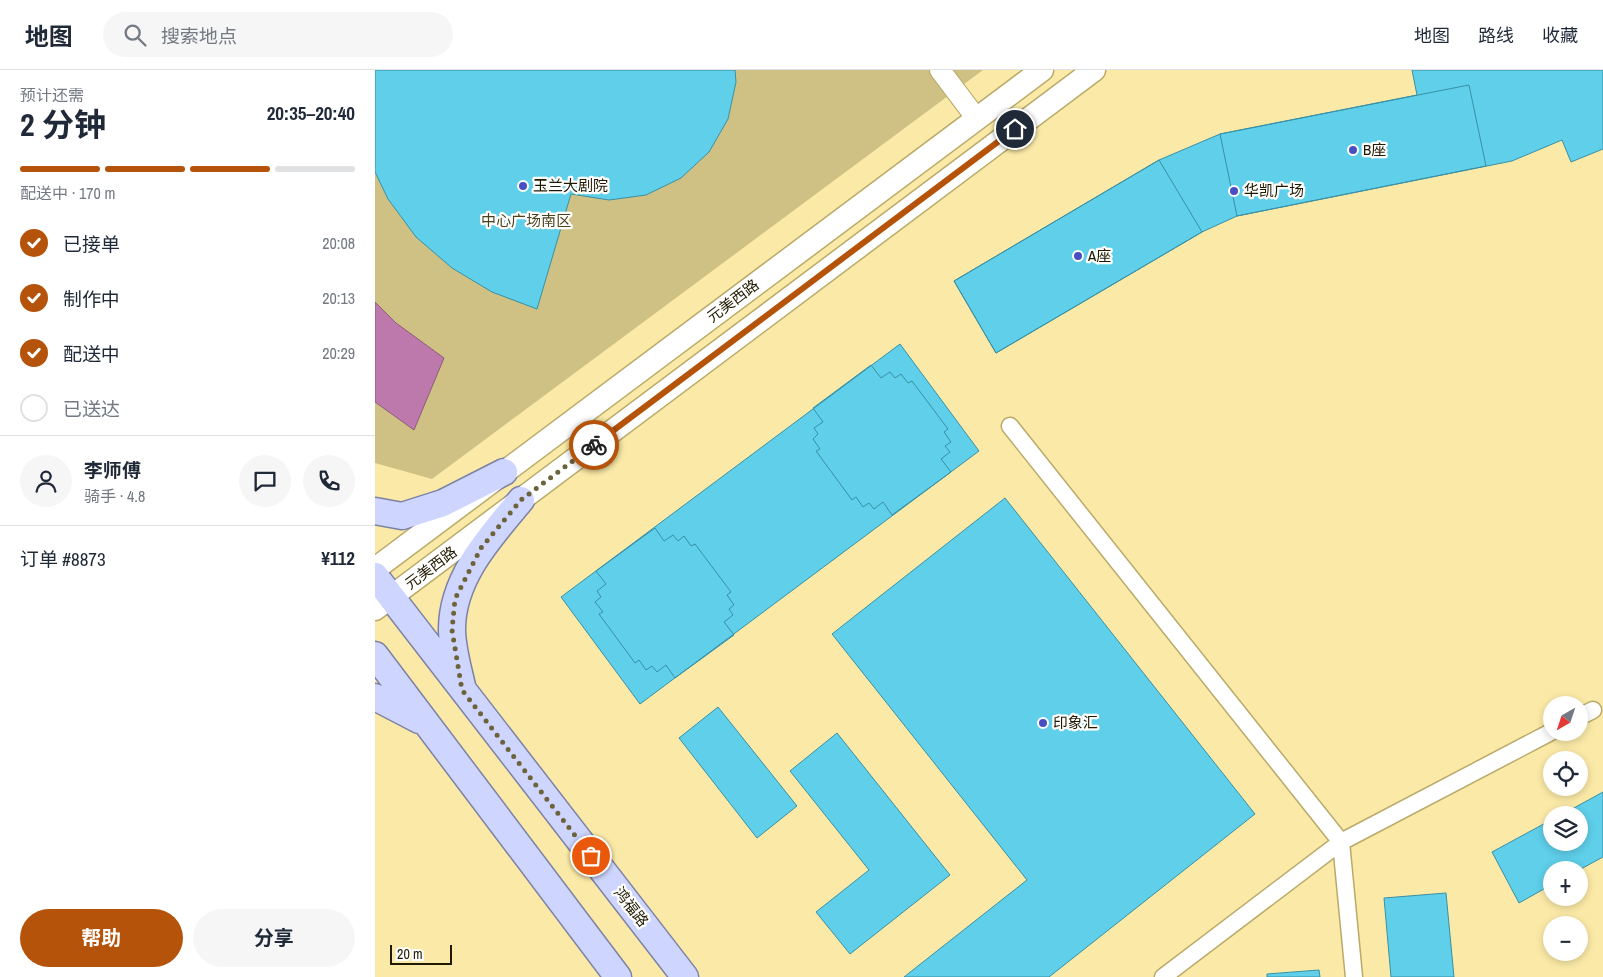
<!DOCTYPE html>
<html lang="zh">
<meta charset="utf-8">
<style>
:root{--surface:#fff;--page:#f6f6f7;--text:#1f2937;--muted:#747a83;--line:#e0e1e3;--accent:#b45309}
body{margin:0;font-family:"Archivo Narrow","Noto Sans SC",sans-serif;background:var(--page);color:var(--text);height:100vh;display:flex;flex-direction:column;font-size:19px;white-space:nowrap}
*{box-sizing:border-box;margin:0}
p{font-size:16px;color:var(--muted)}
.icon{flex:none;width:28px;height:28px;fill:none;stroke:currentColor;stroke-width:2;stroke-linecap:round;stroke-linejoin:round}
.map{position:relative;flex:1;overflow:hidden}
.drawer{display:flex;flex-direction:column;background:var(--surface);width:375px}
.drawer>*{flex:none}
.needle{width:32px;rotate:219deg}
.tools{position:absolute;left:1168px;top:626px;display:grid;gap:10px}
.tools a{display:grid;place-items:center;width:45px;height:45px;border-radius:50%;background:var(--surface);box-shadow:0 2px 8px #0003;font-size:25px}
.scale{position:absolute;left:15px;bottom:12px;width:62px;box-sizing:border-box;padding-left:5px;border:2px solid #201a01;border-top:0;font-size:14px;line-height:18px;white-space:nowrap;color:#201a01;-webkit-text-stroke:4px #fff;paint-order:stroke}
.pin{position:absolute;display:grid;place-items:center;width:42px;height:42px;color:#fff;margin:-21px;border:2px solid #fff;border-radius:50%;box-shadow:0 1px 5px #0007}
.courier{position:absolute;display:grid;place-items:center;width:50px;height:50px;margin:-25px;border:4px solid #b45309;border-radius:50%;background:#fff;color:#222;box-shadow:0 1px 6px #0007}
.head em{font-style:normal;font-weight:700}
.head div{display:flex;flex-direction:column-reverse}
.head{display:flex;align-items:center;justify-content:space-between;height:85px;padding:0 20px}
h1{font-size:32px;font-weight:700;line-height:38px}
.bar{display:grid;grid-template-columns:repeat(4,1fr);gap:8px 5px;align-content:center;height:60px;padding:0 20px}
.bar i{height:6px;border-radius:4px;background:var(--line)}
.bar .current{background:var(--accent)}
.bar p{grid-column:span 4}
.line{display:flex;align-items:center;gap:12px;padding:0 20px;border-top:1px solid var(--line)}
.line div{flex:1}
.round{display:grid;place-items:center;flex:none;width:52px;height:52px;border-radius:26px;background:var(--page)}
ol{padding:0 20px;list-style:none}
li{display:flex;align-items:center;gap:15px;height:55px}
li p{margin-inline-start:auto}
li .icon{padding:5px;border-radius:50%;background:var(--accent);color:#fff;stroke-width:4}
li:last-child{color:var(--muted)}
li i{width:28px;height:28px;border:2px solid var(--line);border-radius:50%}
.action{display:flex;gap:10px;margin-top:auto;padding:10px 20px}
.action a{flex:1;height:58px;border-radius:30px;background:var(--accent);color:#fff;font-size:20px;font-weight:700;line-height:58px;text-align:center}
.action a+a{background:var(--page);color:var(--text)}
header{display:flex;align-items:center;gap:30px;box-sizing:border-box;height:70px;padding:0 25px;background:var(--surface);border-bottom:1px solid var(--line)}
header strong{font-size:24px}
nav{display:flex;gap:28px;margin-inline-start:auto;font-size:18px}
.search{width:350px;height:45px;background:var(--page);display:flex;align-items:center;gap:12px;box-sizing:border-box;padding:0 18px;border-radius:28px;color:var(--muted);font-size:19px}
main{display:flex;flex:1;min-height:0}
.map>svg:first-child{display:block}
.green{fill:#cfc183}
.water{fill:#bd79ac;stroke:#8e5c79}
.building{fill:#5fcfea;stroke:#3990a4}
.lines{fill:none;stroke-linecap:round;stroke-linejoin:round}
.minor-casing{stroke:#baaa69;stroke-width:19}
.tertiary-casing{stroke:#baaa69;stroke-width:22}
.secondary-casing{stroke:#baaa69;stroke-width:25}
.primary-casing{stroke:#7c81a5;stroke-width:29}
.minor{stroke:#fff;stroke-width:16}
.tertiary{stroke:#fff;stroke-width:20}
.secondary{stroke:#fff;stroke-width:22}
.primary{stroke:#ced5fe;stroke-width:26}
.done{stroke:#6d633b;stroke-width:5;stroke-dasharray:0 9}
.route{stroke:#b45309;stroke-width:6}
.poi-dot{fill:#4a4ec3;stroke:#fff;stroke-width:2}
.labels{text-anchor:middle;stroke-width:4.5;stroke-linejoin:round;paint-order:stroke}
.poi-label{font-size:15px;fill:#201a01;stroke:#fff;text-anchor:start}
.park-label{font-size:15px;fill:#4b431e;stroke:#fff}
.street-label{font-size:15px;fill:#201a01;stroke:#fff}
</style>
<header>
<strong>地图</strong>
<div class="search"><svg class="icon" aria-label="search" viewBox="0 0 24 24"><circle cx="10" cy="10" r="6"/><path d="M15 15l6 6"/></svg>搜索地点</div>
<nav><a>地图</a><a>路线</a><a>收藏</a></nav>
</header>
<main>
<section class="drawer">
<div class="head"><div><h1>2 分钟</h1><p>预计还需</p></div><em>20:35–20:40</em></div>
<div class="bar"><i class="current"></i><i class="current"></i><i class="current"></i><i></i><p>配送中 · 170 m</p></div>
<ol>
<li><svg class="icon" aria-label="check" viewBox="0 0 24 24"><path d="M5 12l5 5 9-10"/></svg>已接单<p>20:08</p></li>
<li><svg class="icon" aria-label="check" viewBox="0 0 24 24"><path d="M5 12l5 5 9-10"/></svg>制作中<p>20:13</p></li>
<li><svg class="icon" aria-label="check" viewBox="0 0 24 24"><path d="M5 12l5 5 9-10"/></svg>配送中<p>20:29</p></li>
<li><i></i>已送达</li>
</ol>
<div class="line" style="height:90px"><a class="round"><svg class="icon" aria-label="person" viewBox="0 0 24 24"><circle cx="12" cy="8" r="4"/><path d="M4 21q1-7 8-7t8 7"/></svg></a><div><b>李师傅</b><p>骑手 · 4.8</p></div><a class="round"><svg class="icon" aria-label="chat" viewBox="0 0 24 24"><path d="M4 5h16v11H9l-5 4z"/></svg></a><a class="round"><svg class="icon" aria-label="phone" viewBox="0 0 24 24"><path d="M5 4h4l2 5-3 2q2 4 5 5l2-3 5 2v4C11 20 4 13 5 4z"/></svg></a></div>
<div class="line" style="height:65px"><div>订单 #8873</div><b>¥112</b></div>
<div class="action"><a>帮助</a><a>分享</a></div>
</section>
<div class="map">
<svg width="1228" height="907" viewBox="0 0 1228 907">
<rect width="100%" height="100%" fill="#fbeaa7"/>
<path class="green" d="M0 0H608L57 409 0 393Z"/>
<path class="water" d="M0 232 21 253 69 288 39 360 0 332Z"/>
<path class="building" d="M0 0H360L361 12 353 49 334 82 306 108 271 125 234 130 196 124 162 239 117 222 77 198 41 167 13 129 0 102Z
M1037 0H1228V79L1196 92 1187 70 1137 91 862 146 827 162 621 283 579 211 784 90 845 64 1042 25Z
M1094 15 1111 96 862 146 845 64Z
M784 90 827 162 621 283 579 211Z
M525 274 604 381 265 634 186 527Z
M496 295 506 308 515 302 520 308 526 304 533 313 537 311 573 359 569 362 576 372 570 376 575 382 566 389 576 402 517 445 508 432 499 439 494 433 488 437 481 427 477 430 441 381 445 379 438 369 443 364 439 358 448 352 438 338Z
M630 428 880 744 674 907H529L652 810 457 564Z
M280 458 289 471 298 465 303 471 309 466 316 476 320 474 356 522 352 525 359 535 354 539 358 545 349 552 359 565 300 608 291 595 282 602 277 596 271 600 264 590 260 593 224 544 228 542 220 532 226 527 222 521 231 514 221 501Z
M343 637 422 736 382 768 304 668Z
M462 663 575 805 475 884 441 842 494 800 415 701Z
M1228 722V787L1204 800H1176V815L1144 833 1117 782 1176 750V772H1204V745H1186Z
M1071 823 1079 907H1016L1009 828Z
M944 900 945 907H892V904Z"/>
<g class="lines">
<g class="minor-casing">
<path id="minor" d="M635 356 966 772 979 907
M1204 647 1218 640
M788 907 966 772 1176 662"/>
</g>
<g class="tertiary-casing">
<path id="tertiary" d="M565 0 602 49"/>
</g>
<g class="secondary-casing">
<path id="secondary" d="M0 499 667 0
M0 539 719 0"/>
</g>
<g class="primary-casing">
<path id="primary" d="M0 441 27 446 68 433 129 402
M0 506 310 907
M0 585 243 907
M87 616C83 598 77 578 77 559 77 508 115 467 146 430
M0 627 44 650"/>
</g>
<use href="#minor" class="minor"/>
<use href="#tertiary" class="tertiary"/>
<use href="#secondary" class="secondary"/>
<use href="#primary" class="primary"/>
</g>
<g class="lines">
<path class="done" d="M216 786 87 620 77 560 80 529 106 478 146 430 219 375"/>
<path class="route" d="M219 375 640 59"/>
</g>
<g class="poi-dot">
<circle cx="978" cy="80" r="5"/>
<circle cx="148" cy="116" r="5"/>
<circle cx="859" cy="121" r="5"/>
<circle cx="703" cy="186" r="5"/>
<circle cx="668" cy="653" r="5"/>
</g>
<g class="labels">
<g class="poi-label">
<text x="988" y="85">B座</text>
<text x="158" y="121">玉兰大剧院</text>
<text x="869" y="126">华凯广场</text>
<text x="713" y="191">A座</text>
<text x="678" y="658">印象汇</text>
</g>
<g class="park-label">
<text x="151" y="156">中心广场南区</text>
</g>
<g class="street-label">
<text transform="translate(358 231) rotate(-37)" y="5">元美西路</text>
<text transform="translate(56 498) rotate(-37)" y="5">元美西路</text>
<text transform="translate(256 837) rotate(52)" y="5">鸿福路</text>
</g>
</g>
</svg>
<div class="tools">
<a><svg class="needle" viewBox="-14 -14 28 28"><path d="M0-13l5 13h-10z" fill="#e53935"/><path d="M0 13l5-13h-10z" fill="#747a83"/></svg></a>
<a><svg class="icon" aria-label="locate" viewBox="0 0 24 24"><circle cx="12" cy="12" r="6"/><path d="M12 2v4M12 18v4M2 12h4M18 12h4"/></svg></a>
<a><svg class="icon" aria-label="layers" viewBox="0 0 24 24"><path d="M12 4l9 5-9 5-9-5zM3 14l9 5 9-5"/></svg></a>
<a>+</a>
<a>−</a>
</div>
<div class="scale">20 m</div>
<div class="pin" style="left:216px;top:786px;background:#ea580c"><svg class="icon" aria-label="bag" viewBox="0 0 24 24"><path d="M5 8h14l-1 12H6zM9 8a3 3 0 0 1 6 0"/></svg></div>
<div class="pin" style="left:640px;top:59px;background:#1f2937"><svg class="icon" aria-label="home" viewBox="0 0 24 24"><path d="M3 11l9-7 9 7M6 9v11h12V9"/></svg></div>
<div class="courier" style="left:219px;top:375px"><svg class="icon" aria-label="bike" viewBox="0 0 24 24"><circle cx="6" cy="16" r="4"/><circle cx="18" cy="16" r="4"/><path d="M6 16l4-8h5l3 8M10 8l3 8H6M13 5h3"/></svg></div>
</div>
</main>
